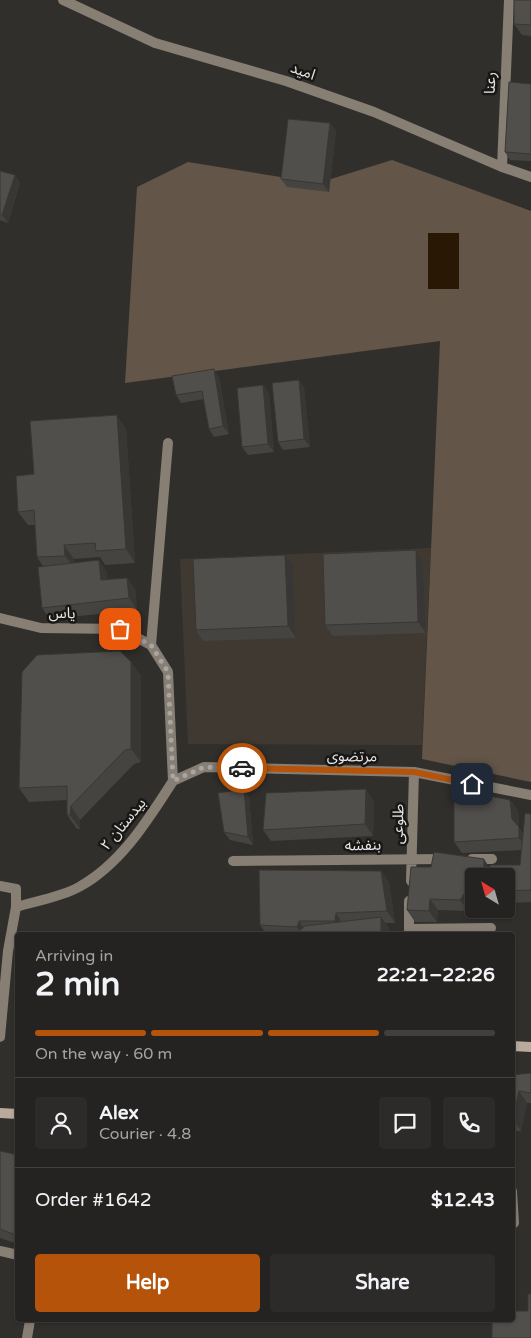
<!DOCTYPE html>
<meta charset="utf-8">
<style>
:root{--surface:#252321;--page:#2d2b2a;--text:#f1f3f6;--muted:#a3a4a5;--line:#42403f;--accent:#b45309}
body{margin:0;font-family:"Varela Round","Noto Sans Arabic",sans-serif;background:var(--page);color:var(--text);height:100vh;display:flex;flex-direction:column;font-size:19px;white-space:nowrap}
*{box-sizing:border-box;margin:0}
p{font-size:16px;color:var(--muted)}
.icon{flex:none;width:28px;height:28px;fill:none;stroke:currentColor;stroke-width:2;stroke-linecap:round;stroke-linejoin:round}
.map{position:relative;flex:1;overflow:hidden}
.sheet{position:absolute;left:15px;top:932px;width:500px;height:390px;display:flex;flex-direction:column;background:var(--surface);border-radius:5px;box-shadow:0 1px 4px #0004,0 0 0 1px var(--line)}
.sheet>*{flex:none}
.needle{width:32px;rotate:323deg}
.controls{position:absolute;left:465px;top:868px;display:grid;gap:10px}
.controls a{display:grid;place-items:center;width:50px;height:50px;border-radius:5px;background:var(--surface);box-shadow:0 1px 4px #0004,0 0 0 1px var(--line);font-size:25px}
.pin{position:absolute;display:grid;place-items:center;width:42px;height:42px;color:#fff;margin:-21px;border-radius:10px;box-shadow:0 2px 8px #0006}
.courier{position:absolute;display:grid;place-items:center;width:50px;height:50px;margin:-25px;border:4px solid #b45309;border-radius:50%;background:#fff;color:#222;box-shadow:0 1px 6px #0007}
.summary em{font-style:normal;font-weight:700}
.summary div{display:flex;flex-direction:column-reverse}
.summary{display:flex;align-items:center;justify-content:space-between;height:85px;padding:0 20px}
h1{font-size:32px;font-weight:700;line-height:38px}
.bar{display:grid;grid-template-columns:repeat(4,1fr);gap:8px 5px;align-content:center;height:60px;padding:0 20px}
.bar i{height:6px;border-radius:4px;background:var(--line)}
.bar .current{background:var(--accent)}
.bar p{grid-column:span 4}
.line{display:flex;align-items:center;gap:12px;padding:0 20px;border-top:1px solid var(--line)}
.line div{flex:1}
.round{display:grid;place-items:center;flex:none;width:52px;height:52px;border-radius:5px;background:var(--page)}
.cta{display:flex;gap:10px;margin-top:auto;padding:10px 20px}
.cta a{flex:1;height:58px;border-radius:5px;background:var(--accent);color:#fff;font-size:20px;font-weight:700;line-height:58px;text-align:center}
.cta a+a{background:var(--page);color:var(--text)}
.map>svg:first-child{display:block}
.built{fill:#3f3932}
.green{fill:#635648}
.water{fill:#281804}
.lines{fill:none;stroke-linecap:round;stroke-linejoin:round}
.street{stroke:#877e74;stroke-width:10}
.secondary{stroke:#b9aa9b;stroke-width:10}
.wall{fill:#464441}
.shaded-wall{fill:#393735}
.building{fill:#514f4c;stroke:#393735}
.done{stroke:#a7a6a4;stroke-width:5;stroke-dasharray:0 9}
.route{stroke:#b45309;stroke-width:6}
.labels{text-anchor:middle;stroke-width:5;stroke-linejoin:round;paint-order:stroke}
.street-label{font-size:15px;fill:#e7e6e4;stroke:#181716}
</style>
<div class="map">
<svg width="531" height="1338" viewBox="0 0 531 1338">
<rect width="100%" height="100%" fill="#312f2c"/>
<path class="built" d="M431 548 422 745 188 744 180 559Z"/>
<path class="green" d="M392 160 531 211V782L422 759 440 341 125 383 137 187 188 162 318 183Z"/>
<path class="water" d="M428 233H459V289H428Z"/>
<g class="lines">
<path class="street" d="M63 0 155 43 286 81 374 112 502 167 531 177
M502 167 509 0
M168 443 151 645 168 672 173 781
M0 618 41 628 120 629 151 645
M173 781 204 767 414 772 531 795
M472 859H492
M233 861 445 859
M411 881 414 772
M0 886 16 889V907
M409 929 491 928
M409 935V901
M0 1037 8 951 16 907C36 901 61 897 79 887 121 864 148 820 173 781
M512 1191 514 1223
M0 1251 18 1255
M27 1338 30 1320"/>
<path class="secondary" d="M512 1046 531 1047
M0 1113 18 1114"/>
</g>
<path class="wall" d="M531 0V36L522 35 514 24Z
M531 84V161L510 160 505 152Z
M330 123 336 131 329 192 287 187 281 179Z
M0 171 15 175 20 183 8 223 0 220Z
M219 377 229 434 214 437 209 429 204 399 181 403 176 395Z
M299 380 304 388 310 447 283 450 278 442Z
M263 385 269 393 274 452 248 455 242 447Z
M126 429 135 563 105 565 100 557 74 559V563L107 572V579L127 578 135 589 137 610 50 619 42 608 43 566 37 557 35 525H28L18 512 34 474Z
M416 550 423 562 426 633 333 636 325 625Z
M293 566 296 638 203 641 196 630Z
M131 662 141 676V762L134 764 80 820V829H77L67 815V800L29 802 19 788Z
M249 797 253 845 230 840 224 832Z
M510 800 518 811 519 828 523 833 531 814V902L506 903V876H474V905L473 904 468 911 438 910 437 922H415L407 910 490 867 520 865 522 850 462 853 454 842Z
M374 801 373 836 271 841 263 830Z
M381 871 389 882 395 923H385L389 928V935H267L260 925Z
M477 909H497V916L480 914Z
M531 1073V1103H527L521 1131H514L512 1130V1075Z
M0 1151 18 1155V1244L0 1238Z"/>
<path class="shaded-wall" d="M330 123 336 131 329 192 323 184Z
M15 175 20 183 8 223 2 215Z
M214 369 219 377 229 434 223 426Z
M299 380 304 388 310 447 304 439Z
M263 385 269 393 274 452 268 444Z
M117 415 126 429 135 563 126 549Z
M64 545 74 559 75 569 65 556Z
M416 550 423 562 426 633 418 622Z
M285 555 293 566 296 638 288 626Z
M99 560 107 572 109 591 101 580Z
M127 578 135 589 137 610 129 598Z
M131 662 141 676V762L131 749Z
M244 789 249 797 253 845 248 837Z
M366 789 374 801 373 836 365 824Z
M510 800 518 811 519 828 527 838V849L519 838 512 819Z
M71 806 80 820V829L70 815Z
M484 859 491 870 492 876H484Z
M381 871 389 882 395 923 387 911Z
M470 885 474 890V902L472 903 473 904 468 911 460 900Z
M430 899 438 910 437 922 429 911Z
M493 909H497V916Z
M336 913 344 925 343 933 335 921Z
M381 917 389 928V935H381Z
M299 921 307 932 303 935 297 927Z
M519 1091 527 1103 521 1131 513 1120Z
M18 1222V1237L16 1235Z"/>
<path class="building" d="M514 0H531V25L514 24Z
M509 82 531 84V154L505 152Z
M288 119 330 123 323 184 281 179Z
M0 171 15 175 2 215 0 214Z
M214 369 223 426 209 429 202 391 176 395 172 376Z
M299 380 304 439 278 442 272 383Z
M263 385 268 444 242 447 237 388Z
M117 415 126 549 96 551 95 543 64 545 65 556 37 557 34 510 18 512 16 476 34 474 30 421Z
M416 550 418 622 325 625 323 554Z
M285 555 288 626 196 630 193 559Z
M99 560 101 580 127 578 129 598 42 608 38 567Z
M120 651 131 662V749L125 750 71 806 70 815H67V786L19 788 22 672 37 655Z
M244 789 248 837 224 832 218 793Z
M366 789 365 824 263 830 266 793Z
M454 789 510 800 512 819 519 827V838L454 842Z
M525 813 531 814V890L506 891V876H489L490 865H520Z
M434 852 484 859V876H474V884L470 885 460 900 430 899 429 911 407 910 411 867H431Z
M259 870 381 871 387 911 336 913 335 921H299L297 927 260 925Z
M474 891V903H472Z
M381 917V935H299L298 932 305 926Z
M531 1073V1093L519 1091 512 1120V1075Z
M0 1151 18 1155V1222L16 1235 0 1229Z
M528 1294H531V1338H492V1320H512V1311H528Z"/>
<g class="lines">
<path class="done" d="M120 629 151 645 168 672 173 781 204 767 242 768"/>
<path class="route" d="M242 768 414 772 472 784"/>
</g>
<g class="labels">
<g class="street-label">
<text transform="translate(303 71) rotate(20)" y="5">امید</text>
<text transform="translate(490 83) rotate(-88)" y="5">رعنا</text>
<text transform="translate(62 613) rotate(1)" y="5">یاس</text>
<text transform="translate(352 756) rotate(1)" y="5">مرتضوی</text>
<text transform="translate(123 824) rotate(-51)" y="5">بیدستان ۲</text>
<text transform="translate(398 824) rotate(-89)" y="5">طلوعی</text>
<text transform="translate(363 845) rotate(-1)" y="5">بنفشه</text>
</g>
</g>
</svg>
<div class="controls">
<a><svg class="needle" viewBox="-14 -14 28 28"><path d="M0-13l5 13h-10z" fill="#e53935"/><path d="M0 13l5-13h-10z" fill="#a3a4a5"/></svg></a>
</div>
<div class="pin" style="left:120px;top:629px;background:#ea580c"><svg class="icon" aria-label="bag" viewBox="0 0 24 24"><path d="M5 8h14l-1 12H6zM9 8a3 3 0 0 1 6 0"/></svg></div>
<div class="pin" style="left:472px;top:784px;background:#1f2937"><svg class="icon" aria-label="home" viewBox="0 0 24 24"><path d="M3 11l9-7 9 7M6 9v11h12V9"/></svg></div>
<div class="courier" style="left:242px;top:768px"><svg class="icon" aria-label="car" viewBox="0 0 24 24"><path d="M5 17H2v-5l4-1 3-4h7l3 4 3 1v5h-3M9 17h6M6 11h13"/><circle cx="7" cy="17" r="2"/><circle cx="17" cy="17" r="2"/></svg></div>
<section class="sheet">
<div class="summary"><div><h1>2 min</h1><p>Arriving in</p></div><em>22:21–22:26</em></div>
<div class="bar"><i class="current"></i><i class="current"></i><i class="current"></i><i></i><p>On the way · 60 m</p></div>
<div class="line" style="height:90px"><a class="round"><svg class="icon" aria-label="person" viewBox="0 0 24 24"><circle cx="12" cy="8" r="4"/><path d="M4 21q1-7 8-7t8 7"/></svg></a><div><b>Alex</b><p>Courier · 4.8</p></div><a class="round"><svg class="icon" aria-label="chat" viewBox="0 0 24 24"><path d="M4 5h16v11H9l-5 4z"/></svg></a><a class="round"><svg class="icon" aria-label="phone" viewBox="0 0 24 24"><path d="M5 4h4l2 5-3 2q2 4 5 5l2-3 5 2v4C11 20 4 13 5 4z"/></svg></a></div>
<div class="line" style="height:65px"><div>Order #1642</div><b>$12.43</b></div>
<div class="cta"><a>Help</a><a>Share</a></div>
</section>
</div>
